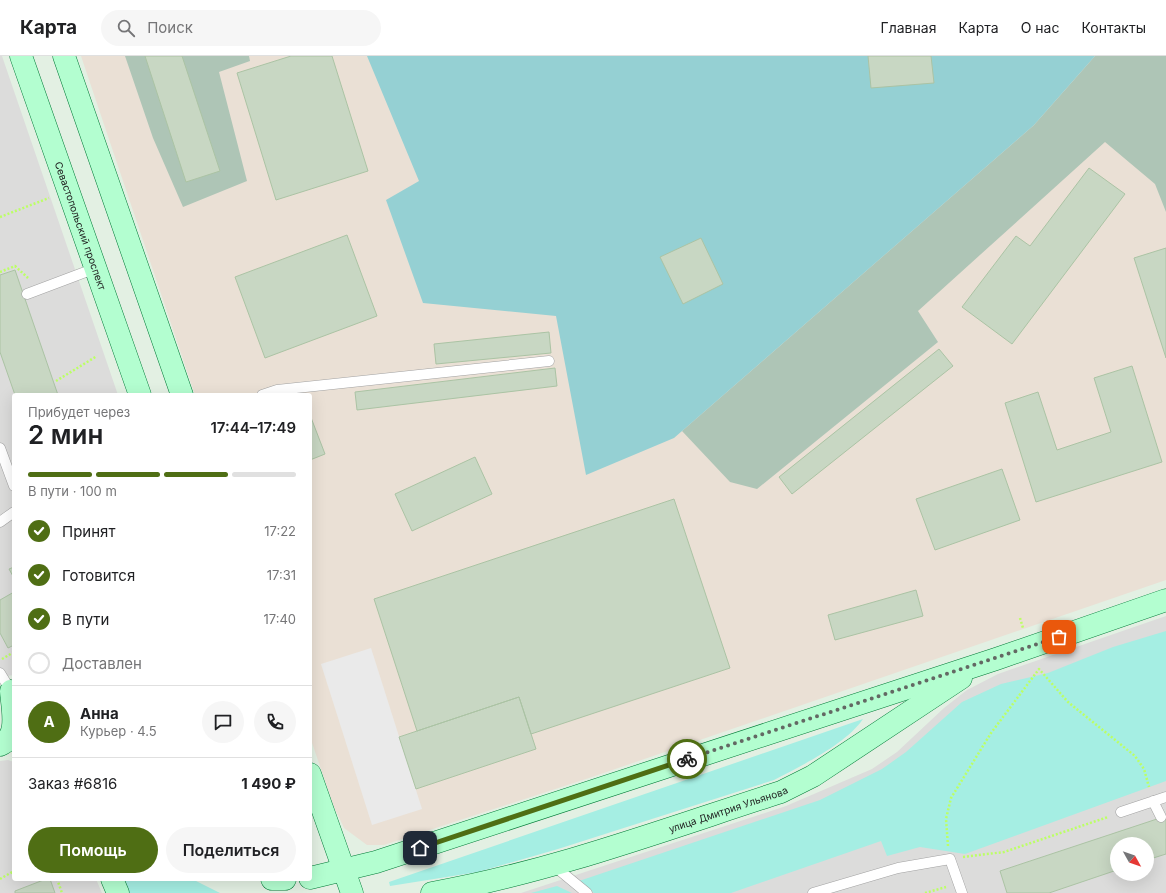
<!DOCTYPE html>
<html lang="ru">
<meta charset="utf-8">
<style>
:root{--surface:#fff;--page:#f6f6f6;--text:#202124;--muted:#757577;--line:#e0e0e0;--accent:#4f6e14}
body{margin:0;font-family:Inter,sans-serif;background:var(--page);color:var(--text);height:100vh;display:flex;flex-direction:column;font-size:15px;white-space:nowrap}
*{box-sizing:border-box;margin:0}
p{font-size:13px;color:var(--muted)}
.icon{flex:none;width:22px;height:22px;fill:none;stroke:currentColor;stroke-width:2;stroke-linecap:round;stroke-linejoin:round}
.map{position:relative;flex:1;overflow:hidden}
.details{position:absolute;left:12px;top:337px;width:300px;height:488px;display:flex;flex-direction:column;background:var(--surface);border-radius:4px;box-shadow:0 4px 16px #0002}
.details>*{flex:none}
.needle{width:26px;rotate:130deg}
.fabs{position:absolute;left:1110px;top:781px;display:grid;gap:8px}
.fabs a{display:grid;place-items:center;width:44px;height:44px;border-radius:50%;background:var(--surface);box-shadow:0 4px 16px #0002;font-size:20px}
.pin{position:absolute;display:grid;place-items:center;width:34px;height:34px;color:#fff;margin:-17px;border-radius:8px;box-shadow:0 2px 6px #0006}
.courier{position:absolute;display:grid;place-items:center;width:40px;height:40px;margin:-20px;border:3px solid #4f6e14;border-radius:50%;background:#fff;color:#222;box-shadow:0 1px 5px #0007}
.summary em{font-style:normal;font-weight:600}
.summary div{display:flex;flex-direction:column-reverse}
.summary{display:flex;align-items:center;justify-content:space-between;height:68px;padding:0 16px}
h1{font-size:26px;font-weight:600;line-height:30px}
.bar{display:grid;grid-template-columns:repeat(4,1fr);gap:6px 4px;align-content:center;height:48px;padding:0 16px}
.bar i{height:5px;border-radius:3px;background:var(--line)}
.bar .current{background:var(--accent)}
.bar p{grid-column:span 4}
.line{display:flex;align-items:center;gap:10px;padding:0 16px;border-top:1px solid var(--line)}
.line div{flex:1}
.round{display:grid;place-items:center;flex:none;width:42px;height:42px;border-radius:21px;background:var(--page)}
ol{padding:0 16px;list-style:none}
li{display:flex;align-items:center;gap:12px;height:44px}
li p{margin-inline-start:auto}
li .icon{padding:4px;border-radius:50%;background:var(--accent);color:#fff;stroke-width:4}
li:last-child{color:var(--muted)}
li i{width:22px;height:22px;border:2px solid var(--line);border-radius:50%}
.cta{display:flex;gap:8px;margin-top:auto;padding:8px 16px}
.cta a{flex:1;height:46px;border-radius:24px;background:var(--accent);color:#fff;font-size:16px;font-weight:600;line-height:46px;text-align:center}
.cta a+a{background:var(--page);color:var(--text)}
header{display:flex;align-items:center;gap:24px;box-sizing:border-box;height:56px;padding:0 20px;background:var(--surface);border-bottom:1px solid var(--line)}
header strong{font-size:19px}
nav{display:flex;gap:22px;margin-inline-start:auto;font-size:14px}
.search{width:280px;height:36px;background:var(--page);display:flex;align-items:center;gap:10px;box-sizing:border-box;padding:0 14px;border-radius:22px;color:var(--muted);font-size:15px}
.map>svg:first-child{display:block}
.residential{fill:#dcdcdb;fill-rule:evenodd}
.industrial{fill:#eae0d5}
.construction{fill:#aec5b6}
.grass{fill:#a5eee3}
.forest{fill:#95d0d3}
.parking{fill:#eaeaea}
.building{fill:#c8d7c3;stroke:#abc3a4}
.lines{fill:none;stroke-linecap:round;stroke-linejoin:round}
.lane-casing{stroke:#a2a2a2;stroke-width:11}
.secondary-casing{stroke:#007a36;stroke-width:23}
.path{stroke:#bcff65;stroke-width:2.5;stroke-dasharray:2 2;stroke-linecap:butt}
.lane{stroke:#fff;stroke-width:10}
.secondary{stroke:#b3fed0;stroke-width:22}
.done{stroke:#636863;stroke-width:4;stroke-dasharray:0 7.2}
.route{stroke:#4f6e14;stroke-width:5}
.labels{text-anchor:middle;stroke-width:3;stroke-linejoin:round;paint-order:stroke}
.street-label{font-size:10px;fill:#1e1e1e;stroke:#fff}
</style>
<header>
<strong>Карта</strong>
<div class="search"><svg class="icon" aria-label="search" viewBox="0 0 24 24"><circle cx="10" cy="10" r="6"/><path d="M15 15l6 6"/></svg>Поиск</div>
<nav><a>Главная</a><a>Карта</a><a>О нас</a><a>Контакты</a></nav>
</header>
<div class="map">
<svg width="1166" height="837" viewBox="0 0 1166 837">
<rect width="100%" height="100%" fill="#e3f0e3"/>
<path class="residential" d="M0 0H2L118 339H14V619L0 621Z
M1166 560V837H521L786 750 872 713 897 696 944 652 967 634 998 618ZM1117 788H1147V818H1117Z
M8 704 14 706V823H96L102 837H0V705Z"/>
<path class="industrial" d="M81 0H1166V524L592 721 384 789H367L344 772 334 751 310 681V339H195Z"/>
<path class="construction" d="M125 0H249L250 5 219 16 247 125 183 151 153 82Z
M1095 0H1166V156L1155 128 1105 86 918 255 938 286 757 433 730 426 682 375 1034 69Z"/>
<path class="grass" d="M1166 575V725L965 798 920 791 887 800 881 785 731 837H594L579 825 820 744 882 713 906 696 962 646 1001 628 1048 617 1113 591Z
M863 663C846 688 801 710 774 724L558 793 478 816 390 830 389 826Z
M122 823H192L220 837H128Z
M557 830 572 837H531Z"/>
<path class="forest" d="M367 0H1095L1034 69 674 382 586 419 556 260 423 247 386 144 419 125Z"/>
<path class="parking" d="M371 592 422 753 372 769 321 608Z"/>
<path class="building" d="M145 0H182L220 115 186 126Z
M291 0H332L368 115 276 144 237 17Z
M868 0H931L934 27 871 32Z
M1089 112 1125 138 1012 288 962 251 1016 180 1030 190Z
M347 179 377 260 265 302 235 221Z
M701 182 723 228 683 248 660 201Z
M1166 192V302L1134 202Z
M15 214 58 339H15L0 296V219Z
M549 276 551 297 436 308 434 288Z
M939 293 953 310 792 438 779 421Z
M1132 310 1162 406 1036 446 1005 347 1038 336 1057 394 1111 376 1094 322Z
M555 312 557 330 357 354 355 336Z
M310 359 325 398 310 404Z
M475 401 492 438 412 475 395 438Z
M1002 413 1020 464 935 494 916 443Z
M674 443 730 612 531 678 519 641 417 675 374 543Z
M14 511V522L9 513Z
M916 534 923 560 835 584 828 559Z
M14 536V589L8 592 0 577V544Z
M519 641 536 693 416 733 399 681Z
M1166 760V798L1147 804V788H1117V814L1049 837H1007L1000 815Z
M46 823H50L55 837H15V835Z"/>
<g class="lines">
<g class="lane-casing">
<path id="lane" d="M27 238 96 212
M262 339 277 334 549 305
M0 392 14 430
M0 466 14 456
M0 617 11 635
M1153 745 1161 761
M1121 756 1166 741
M553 809 587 837
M813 837 898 812 950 803 962 837"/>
</g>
<g class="secondary-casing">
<g id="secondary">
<path id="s1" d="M21 0 140 339"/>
<path d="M64 0 182 339"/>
<path d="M0 689C20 681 12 652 11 635"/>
<path d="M310 718 352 837"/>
<path d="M310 822 376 806 996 603 1166 544"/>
<path d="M112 823 118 837"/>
<path d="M272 823H285"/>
<path id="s2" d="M432 837C551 816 666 773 781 736L813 720 961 622"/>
</g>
</g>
<path class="path" d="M0 161 49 142
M0 216 15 210 28 222
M56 325 97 300
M1020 562 1023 572
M2 603 14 596
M948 790 946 763 951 742 991 677 1039 613 1068 646 1135 700 1144 713 1149 731
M963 801 1004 796 1108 761
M0 823 14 815
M57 823 62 837
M925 837 946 831"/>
<use href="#lane" class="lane"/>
<use href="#secondary" class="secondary"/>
</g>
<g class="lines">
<path class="done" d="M687 703 1059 581"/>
<path class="route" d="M420 792 687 703"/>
</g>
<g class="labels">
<g class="street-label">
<text dy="4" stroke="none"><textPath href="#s1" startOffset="180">Севастопольский проспект</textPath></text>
<text dy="4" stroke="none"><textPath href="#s2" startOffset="308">улица Дмитрия Ульянова</textPath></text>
</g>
</g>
</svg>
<div class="fabs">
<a><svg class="needle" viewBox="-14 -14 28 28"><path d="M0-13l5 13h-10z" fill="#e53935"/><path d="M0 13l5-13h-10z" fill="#757577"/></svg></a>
</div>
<div class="pin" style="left:1059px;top:581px;background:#ea580c"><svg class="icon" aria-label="bag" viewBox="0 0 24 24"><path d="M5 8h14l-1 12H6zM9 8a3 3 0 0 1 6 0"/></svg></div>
<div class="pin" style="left:420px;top:792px;background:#1f2937"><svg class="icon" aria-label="home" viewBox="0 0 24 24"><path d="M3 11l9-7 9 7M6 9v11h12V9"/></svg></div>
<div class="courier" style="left:687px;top:703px"><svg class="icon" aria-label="bike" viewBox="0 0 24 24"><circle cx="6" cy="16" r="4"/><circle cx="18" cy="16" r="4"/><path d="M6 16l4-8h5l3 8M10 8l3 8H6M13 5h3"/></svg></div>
<section class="details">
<div class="summary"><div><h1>2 мин</h1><p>Прибудет через</p></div><em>17:44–17:49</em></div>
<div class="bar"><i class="current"></i><i class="current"></i><i class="current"></i><i></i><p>В пути · 100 m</p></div>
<ol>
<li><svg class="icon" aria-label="check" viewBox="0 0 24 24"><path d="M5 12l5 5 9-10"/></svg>Принят<p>17:22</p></li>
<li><svg class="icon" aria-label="check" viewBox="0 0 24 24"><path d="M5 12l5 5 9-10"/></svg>Готовится<p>17:31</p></li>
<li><svg class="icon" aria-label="check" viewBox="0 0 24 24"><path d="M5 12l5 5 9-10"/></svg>В пути<p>17:40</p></li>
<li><i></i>Доставлен</li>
</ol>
<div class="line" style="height:72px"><b class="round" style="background:var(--accent);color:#fff">А</b><div><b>Анна</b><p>Курьер · 4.5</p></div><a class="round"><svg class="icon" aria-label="chat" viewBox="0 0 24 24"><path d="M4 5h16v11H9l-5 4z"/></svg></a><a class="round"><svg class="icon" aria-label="phone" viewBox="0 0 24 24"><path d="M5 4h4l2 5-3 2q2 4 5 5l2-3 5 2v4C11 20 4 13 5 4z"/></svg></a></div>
<div class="line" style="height:52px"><div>Заказ #6816</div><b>1 490 ₽</b></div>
<div class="cta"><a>Помощь</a><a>Поделиться</a></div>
</section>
</div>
